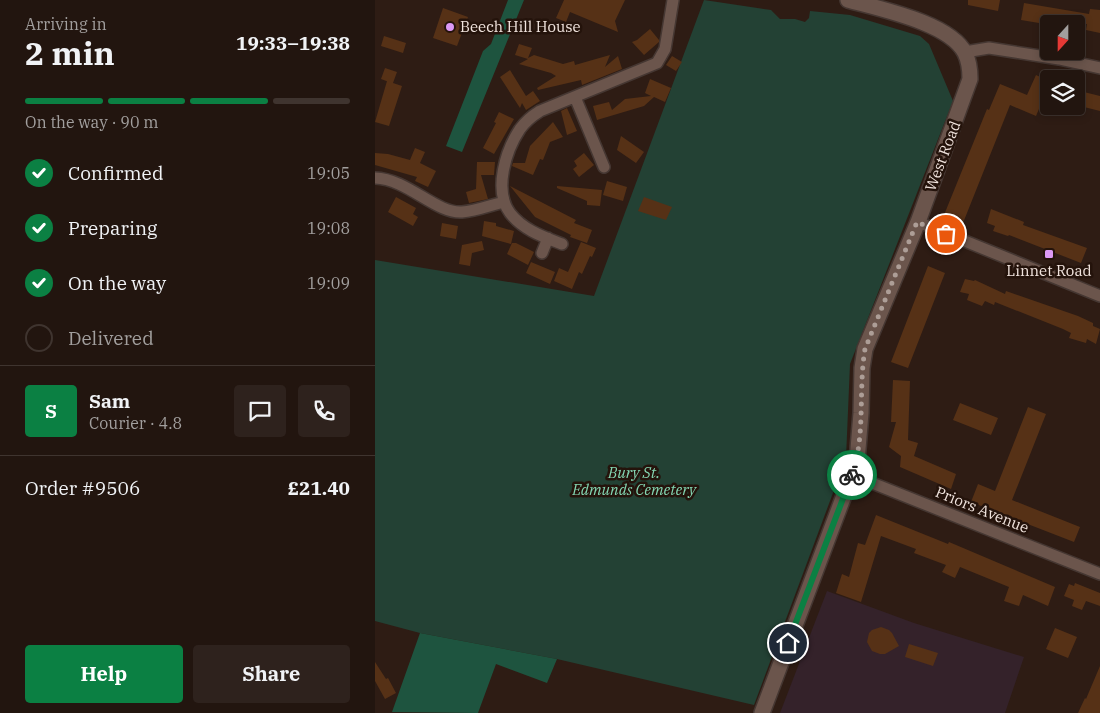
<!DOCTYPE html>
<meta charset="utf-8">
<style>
:root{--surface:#22150f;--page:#2e221d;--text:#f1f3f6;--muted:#a29f9e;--line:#3f342f;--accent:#0b8043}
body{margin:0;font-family:"IBM Plex Serif",serif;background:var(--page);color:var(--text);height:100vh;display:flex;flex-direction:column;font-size:19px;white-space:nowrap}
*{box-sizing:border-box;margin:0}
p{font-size:16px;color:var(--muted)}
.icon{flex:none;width:28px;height:28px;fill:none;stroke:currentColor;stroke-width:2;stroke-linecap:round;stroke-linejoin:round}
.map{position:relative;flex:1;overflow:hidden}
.details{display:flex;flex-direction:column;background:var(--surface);width:375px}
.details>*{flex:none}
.needle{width:32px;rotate:201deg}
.fabs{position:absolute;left:665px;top:15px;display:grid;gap:10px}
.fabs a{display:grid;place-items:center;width:45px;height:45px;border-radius:5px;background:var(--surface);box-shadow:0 2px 8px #0003,0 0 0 1px var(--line);font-size:25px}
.pin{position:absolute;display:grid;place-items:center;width:42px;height:42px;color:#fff;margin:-21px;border:2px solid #fff;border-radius:50%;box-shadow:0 1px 5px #0007}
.courier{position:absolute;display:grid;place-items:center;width:50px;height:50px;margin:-25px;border:4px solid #0b8043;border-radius:50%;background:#fff;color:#222;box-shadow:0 1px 6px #0007}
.headline em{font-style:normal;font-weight:800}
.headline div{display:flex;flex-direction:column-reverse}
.headline{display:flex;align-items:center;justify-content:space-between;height:85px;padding:0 25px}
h1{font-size:32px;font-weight:800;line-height:38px}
.bar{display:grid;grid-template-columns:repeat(4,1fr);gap:8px 5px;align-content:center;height:60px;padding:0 25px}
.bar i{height:6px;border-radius:4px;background:var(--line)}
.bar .on{background:var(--accent)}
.bar p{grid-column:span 4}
.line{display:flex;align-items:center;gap:12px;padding:0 25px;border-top:1px solid var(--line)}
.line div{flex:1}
.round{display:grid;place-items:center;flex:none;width:52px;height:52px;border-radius:5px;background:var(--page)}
ol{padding:0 25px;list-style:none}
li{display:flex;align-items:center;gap:15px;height:55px}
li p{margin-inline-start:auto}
li .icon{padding:5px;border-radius:50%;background:var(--accent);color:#fff;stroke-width:4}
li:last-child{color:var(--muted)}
li i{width:28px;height:28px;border:2px solid var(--line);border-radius:50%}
.button{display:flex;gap:10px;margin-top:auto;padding:10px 25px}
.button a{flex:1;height:58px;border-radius:5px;background:var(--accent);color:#fff;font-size:20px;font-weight:800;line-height:58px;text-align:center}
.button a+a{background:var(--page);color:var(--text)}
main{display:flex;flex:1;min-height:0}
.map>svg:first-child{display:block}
.industrial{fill:#34222a}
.green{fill:#234134}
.forest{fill:#1e543f}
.building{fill:#563116}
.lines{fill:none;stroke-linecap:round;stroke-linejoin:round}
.minor-casing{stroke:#453732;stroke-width:14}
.tertiary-casing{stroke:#453732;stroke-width:18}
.minor{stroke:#6b554c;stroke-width:11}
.tertiary{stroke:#6b554c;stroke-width:15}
.done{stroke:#ad9e97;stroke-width:5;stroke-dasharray:0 9}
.route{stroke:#0b8043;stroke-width:6}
.poi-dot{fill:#dc99f4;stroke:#24130b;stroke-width:2}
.labels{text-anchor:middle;stroke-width:5;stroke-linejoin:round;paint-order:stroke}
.poi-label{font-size:15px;fill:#f1e4de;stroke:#24130b;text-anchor:start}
.street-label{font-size:15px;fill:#f1e4de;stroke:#24130b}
.park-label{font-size:15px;font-style:italic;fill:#84d7b3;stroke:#24130b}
</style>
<main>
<section class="details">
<div class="headline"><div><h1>2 min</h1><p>Arriving in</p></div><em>19:33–19:38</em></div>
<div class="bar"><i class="on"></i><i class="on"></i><i class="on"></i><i></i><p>On the way · 90 m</p></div>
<ol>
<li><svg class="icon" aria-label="check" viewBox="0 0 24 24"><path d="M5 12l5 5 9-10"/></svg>Confirmed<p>19:05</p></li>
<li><svg class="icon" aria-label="check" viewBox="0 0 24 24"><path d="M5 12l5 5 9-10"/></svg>Preparing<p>19:08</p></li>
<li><svg class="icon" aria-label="check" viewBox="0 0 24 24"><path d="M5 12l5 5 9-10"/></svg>On the way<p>19:09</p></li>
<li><i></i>Delivered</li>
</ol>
<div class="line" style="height:90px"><b class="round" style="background:var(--accent);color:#fff">S</b><div><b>Sam</b><p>Courier · 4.8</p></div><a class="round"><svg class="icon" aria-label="chat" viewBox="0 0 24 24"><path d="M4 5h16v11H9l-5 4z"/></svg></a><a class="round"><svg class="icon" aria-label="phone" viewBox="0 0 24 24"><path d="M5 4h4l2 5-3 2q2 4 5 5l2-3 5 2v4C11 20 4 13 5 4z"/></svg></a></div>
<div class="line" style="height:65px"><div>Order #9506</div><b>£21.40</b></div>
<div class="button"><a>Help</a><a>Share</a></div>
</section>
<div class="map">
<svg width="725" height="713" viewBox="0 0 725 713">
<rect width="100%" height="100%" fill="#2e1c14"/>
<path class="industrial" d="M452 591 539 623 649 657 630 713H405Z"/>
<path class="green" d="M329 0 396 10 405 19H420L430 22 434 18 435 11 475 15 545 36 554 44 578 101 475 364 471 458 379 705 182 659 45 633 0 621V260L219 296Z"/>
<path class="forest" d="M133 0H149L87 152 71 146 108 51 116 44Z
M45 633 182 659 172 683 121 664 103 713 17 712Z"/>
<path class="building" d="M189 0H250L240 21 243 32 195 12 191 22 181 18Z
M593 0H625L623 11 593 5Z
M649 3 714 14 715 9 725 10V33L711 30 712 24H670L646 20Z
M68 8 93 17 82 46 58 38Z
M275 29 284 40V42L269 55 257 42 262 40Z
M9 36 31 43 28 53 6 46Z
M144 44 157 48 153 58 159 55 188 64 199 61 200 65 235 55 230 67 243 56 247 69 207 85 206 80 163 90 162 88 181 76 176 73 144 64 153 59 140 55Z
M297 56 307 62 301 71 291 65Z
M10 68 22 72 18 83 27 86 14 126 0 122 12 81 14 82 6 79Z
M135 70 151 96 158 91 165 101 151 110 147 103 145 108 125 77Z
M661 75 674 81V85L661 116 635 105 588 223 569 215 612 109 614 110 625 84 652 95Z
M275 79 296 88 290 102 279 97 269 106 222 120 218 106 234 102 237 110 250 99 276 96 270 93Z
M701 90 725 96V111L701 105Z
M192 108 202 131 192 135 186 111Z
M124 112 139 119 119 154 108 148 121 123 119 122Z
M178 122 188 137 175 142 168 160 165 159 158 175 137 166 138 163H150L155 146Z
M246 136 269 152 261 163 242 150Z
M40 148 50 152 45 163 61 171 53 187 40 181 42 177 0 165V153L13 154 35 160Z
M209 153 219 165 204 177 198 169 202 166 199 161Z
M102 162H120L119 175H106L113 199 94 203 91 192 101 189Z
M232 181 252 187 248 201 228 195Z
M135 186 201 220 199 223 217 230 212 243 195 237 196 235 160 217Z
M182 186 227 190 225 206 212 205V201L182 188Z
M21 197 41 208 38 214 43 217 38 226 13 212Z
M269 197 297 207 291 220 263 211Z
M616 209 649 222 648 225 712 248 706 263 634 235 633 236 618 231 620 226 612 223Z
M109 221 121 223V226L139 231 136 244 107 236Z
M67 223 83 226 81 239 65 236Z
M107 241 109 250 97 253 95 266 84 264 87 245Z
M206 242 221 248 217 257 215 256 207 274 204 272 197 289 179 281 184 268 193 272Z
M137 243H141L159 252 153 265 132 254Z
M156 262 180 272 175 284 151 273Z
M553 266 570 273 533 368 516 362Z
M590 279 599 281 600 280 630 294 631 291 703 316 718 323V326L725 329 721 344 712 339 711 343 694 338 696 333 688 329 620 302 619 305 610 301 607 306 592 300 594 294 585 292Z
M518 380 535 381 533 440 543 443 539 456 581 474 576 489 525 467 526 456 514 447 521 422H516Z
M585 403 623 418 616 435 578 420Z
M653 407 671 414 637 500 705 527 699 542 596 502 603 484 620 491Z
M501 515 573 544 574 542 680 587 673 606 648 595 644 606 629 601 634 587 585 567 580 578 567 572 571 565 539 553 541 549 506 536 486 602 461 593 467 574 474 577 483 543 490 545Z
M700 583 725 593V606L711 601 707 610 697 606 699 600 689 596 694 584 699 586Z
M506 627 514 630 517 633 524 646 510 654H505L497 651 492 642 494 633 497 630Z
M680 628 702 637 693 658 671 649Z
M534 644 563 653 558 666 530 657Z
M0 662 11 679 13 678 21 693 10 699 0 681Z
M725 666V713H703L710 698 711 699Z"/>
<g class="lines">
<g class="minor-casing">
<path id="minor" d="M590 52 614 48 684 59 725 68
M200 97 229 167
M0 178C33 179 61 214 87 212 101 211 116 205 129 202
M543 222 725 296
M187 244C169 237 148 230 135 213 118 190 131 150 145 129 150 122 157 116 165 111L282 63 290 49 298 0
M167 253 173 238
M477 475 725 574"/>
</g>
<g class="tertiary-casing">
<path id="tertiary" d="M387 713 482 461 486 413 487 368 490 349 543 222 595 79C595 71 594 61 590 53 575 23 505 9 473 0"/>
</g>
<use href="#minor" class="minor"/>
<use href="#tertiary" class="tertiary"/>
</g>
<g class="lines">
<path class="done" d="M477 475C491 435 483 390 490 349L542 222 571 234"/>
<path class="route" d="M413 643 477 475"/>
</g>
<g class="poi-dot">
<circle cx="75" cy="27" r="5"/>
<rect x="669" y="249" width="10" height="10" rx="2.5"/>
</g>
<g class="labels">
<g class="poi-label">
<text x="85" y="32">Beech Hill House</text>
<text x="674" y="276" text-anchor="middle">Linnet Road</text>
</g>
<g class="street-label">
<text transform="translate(568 156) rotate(-69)" y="5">West Road</text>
<text transform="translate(607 510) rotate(22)" y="5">Priors Avenue</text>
</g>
<g class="park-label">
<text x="259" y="478">Bury St.<tspan x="259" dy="17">Edmunds Cemetery</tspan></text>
</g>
</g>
</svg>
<div class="fabs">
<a><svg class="needle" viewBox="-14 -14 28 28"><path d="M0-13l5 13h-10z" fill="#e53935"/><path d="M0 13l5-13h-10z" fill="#a29f9e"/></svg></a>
<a><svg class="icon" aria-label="layers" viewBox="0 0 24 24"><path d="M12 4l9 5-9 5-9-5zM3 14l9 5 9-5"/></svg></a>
</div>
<div class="pin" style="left:571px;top:234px;background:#ea580c"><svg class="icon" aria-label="bag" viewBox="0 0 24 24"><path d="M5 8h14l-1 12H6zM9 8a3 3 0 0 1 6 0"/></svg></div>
<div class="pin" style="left:413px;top:643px;background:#1f2937"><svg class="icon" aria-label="home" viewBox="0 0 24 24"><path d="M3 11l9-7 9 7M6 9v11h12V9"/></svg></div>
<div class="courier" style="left:477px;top:475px"><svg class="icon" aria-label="bike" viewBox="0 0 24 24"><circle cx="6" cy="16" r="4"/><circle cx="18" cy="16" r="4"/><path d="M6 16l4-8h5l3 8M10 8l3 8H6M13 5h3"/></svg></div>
</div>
</main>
